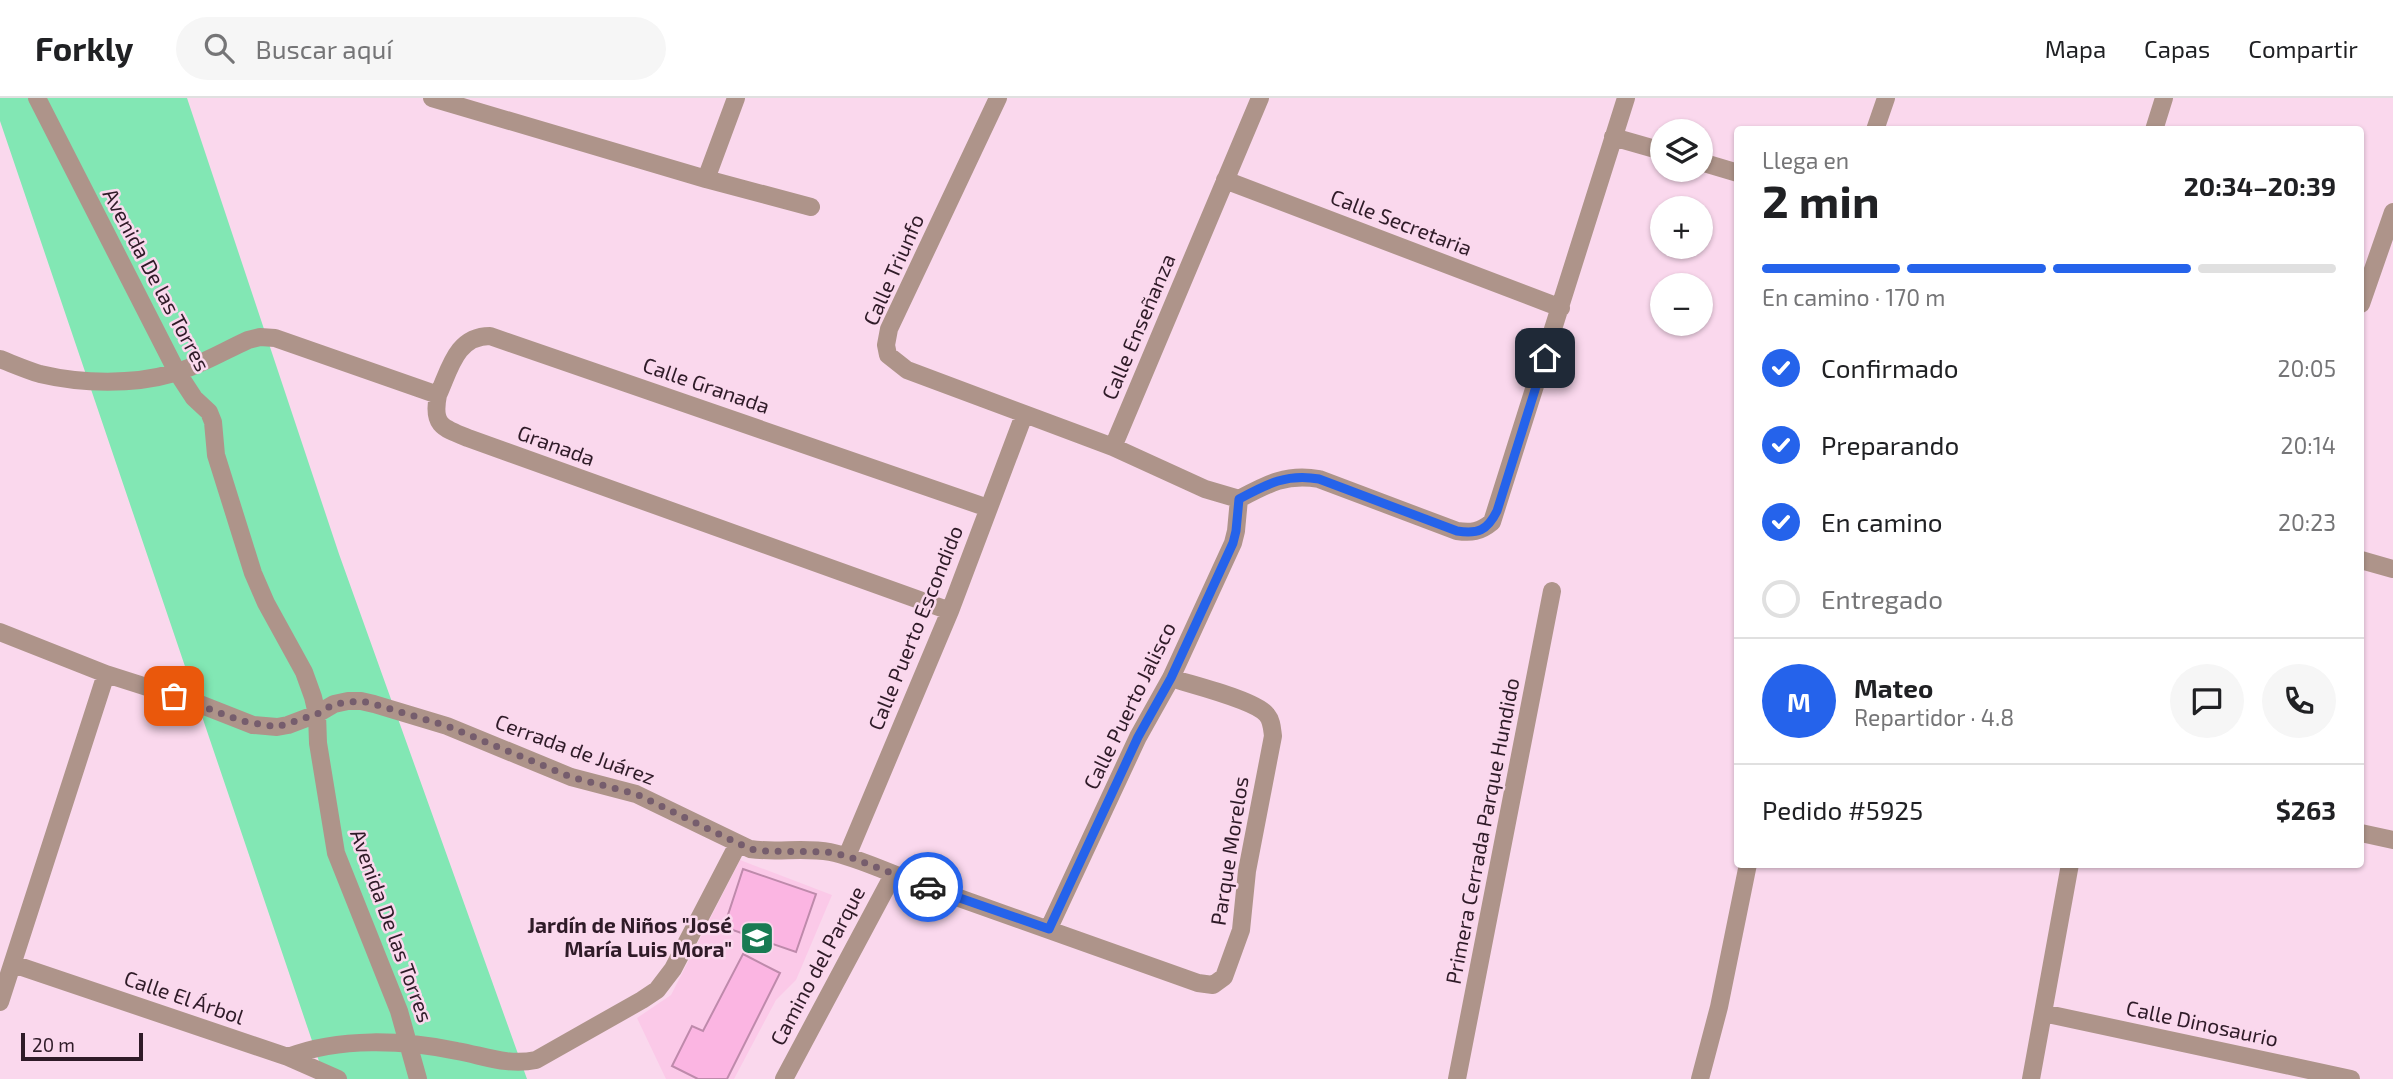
<!DOCTYPE html>
<html lang="es">
<meta charset="utf-8">
<style>
:root{--surface:#fff;--page:#f6f6f6;--text:#202124;--muted:#757577;--line:#e0e0e0;--accent:#2563eb}
body{margin:0;font-family:"Exo 2",sans-serif;background:var(--page);color:var(--text);height:100vh;display:flex;flex-direction:column;font-size:26px;white-space:nowrap}
*{box-sizing:border-box;margin:0}
p{font-size:23px;color:var(--muted)}
.icon{flex:none;width:38px;height:38px;fill:none;stroke:currentColor;stroke-width:2;stroke-linecap:round;stroke-linejoin:round}
.map{position:relative;flex:1;overflow:hidden}
.drawer{position:absolute;left:1734px;top:28px;width:630px;height:742px;display:flex;flex-direction:column;background:var(--surface);border-radius:7px;box-shadow:0 2px 5px #0004}
.drawer>*{flex:none}
.tools{position:absolute;left:1650px;top:21px;display:grid;gap:14px}
.tools a{display:grid;place-items:center;width:63px;height:63px;border-radius:50%;background:var(--surface);box-shadow:0 2px 5px #0004;font-size:35px}
.scale{position:absolute;left:21px;bottom:18px;width:122px;box-sizing:border-box;padding-left:7px;border:4px solid #2f1b28;border-top:0;font-size:19px;line-height:24px;white-space:nowrap;color:#2f1b28;-webkit-text-stroke:5px #fad8ed;paint-order:stroke}
.pin{position:absolute;display:grid;place-items:center;width:60px;height:60px;color:#fff;margin:-30px;border-radius:14px;box-shadow:0 4px 10px #0006}
.courier{position:absolute;display:grid;place-items:center;width:70px;height:70px;margin:-35px;border:5px solid #2563eb;border-radius:50%;background:#fff;color:#222;box-shadow:0 2px 9px #0007}
.summary em{font-style:normal;font-weight:700}
.summary div{display:flex;flex-direction:column-reverse}
.summary{display:flex;align-items:center;justify-content:space-between;height:119px;padding:0 28px}
h1{font-size:46px;font-weight:700;line-height:52px}
.bar{display:grid;grid-template-columns:repeat(4,1fr);gap:10px 7px;align-content:center;height:84px;padding:0 28px}
.bar i{height:9px;border-radius:5px;background:var(--line)}
.bar .on{background:var(--accent)}
.bar p{grid-column:span 4}
.line{display:flex;align-items:center;gap:18px;padding:0 28px;border-top:2px solid var(--line)}
.line div{flex:1}
.round{display:grid;place-items:center;flex:none;width:74px;height:74px;border-radius:37px;background:var(--page)}
ol{padding:0 28px;list-style:none}
li{display:flex;align-items:center;gap:21px;height:77px}
li p{margin-inline-start:auto}
li .icon{padding:7px;border-radius:50%;background:var(--accent);color:#fff;stroke-width:4}
li:last-child{color:var(--muted)}
li i{width:38px;height:38px;border:4px solid var(--line);border-radius:50%}
header{display:flex;align-items:center;gap:42px;box-sizing:border-box;height:98px;padding:0 35px;background:var(--surface);border-bottom:2px solid var(--line)}
header strong{font-size:33px}
nav{display:flex;gap:38px;margin-inline-start:auto;font-size:24px}
.search{width:490px;height:63px;background:var(--page);display:flex;align-items:center;gap:18px;box-sizing:border-box;padding:0 24px;border-radius:38px;color:var(--muted);font-size:26px}
.map>svg:first-child{display:block}
.built{fill:#fbc9e8}
.green{fill:#82e7b4}
.building{fill:#fbb5e2;stroke:#be8aab;stroke-width:2}
.lines{fill:none;stroke-linecap:round;stroke-linejoin:round}
.street{stroke:#ae948a;stroke-width:18}
.done{stroke:#765d6d;stroke-width:7;stroke-dasharray:0 12.6}
.route{stroke:#2563eb;stroke-width:9}
.labels{text-anchor:middle;stroke-width:5;stroke-linejoin:round;paint-order:stroke}
.street-label{font-size:21px;fill:#2f1b28;stroke:#fad8ed}
.poi-label{font-size:21px;font-weight:bold;fill:#2f1b28;stroke:#fad8ed;text-anchor:end}
</style>
<header>
<strong>Forkly</strong>
<div class="search"><svg class="icon" aria-label="search" viewBox="0 0 24 24"><circle cx="10" cy="10" r="6"/><path d="M15 15l6 6"/></svg>Buscar aquí</div>
<nav><a>Mapa</a><a>Capas</a><a>Compartir</a></nav>
</header>
<div class="map">
<svg width="2393" height="981" viewBox="0 0 2393 981">
<rect width="100%" height="100%" fill="#fad8ed"/>
<path class="built" d="M740 762 832 797 796 882 776 902 734 981H666L637 920 671 897Z"/>
<path class="green" d="M0 0H187L339 456 527 981H325L0 23Z"/>
<path class="building" d="M743 771 816 796 796 854 724 829Z
M743 856 780 875 727 981H698L672 968 692 928 703 933Z"/>
<g class="lines">
<path class="street" d="M37 0 177 274 194 300 209 314 213 324 216 357 253 475 266 505 304 574 313 599 317 616 318 645 336 755 399 913 418 981
M432 0 706 81 811 109
M998 0 889 231 886 247 888 257 907 272 1113 349 1205 391 1239 401
M1875 32 1886 0
M2154 32 2164 0
M1613 39 1662 53
M1701 64 1738 75
M706 81 736 0
M1225 82 1561 210
M2361 206 2393 114
M0 261C13 266 27 272 40 276 82 286 133 287 174 275 199 268 224 253 248 242L260 239 275 240 438 297C432 327 442 330 468 340L950 513
M438 297C450 271 456 238 490 238L988 410
M1113 349 1260 0
M1239 401C1267 386 1287 375 1319 381L1457 433C1471 435 1480 434 1492 424L1626 0
M2361 462 2393 471
M0 534 106 576 197 605 253 627 277 629 288 627 317 616 334 606 348 603H361L374 606 447 628 571 679 636 696 750 751C776 755 804 749 830 754 861 760 899 780 931 790 1020 821 1109 853 1198 885L1213 887 1224 879 1241 832 1247 773 1273 638C1272 631 1272 623 1267 617 1256 602 1192 587 1171 580
M2361 735 2393 742
M847 758 950 513 1024 317
M1049 830 1138 639 1171 580 1233 445 1236 433 1239 401
M13 866 288 959 338 981
M0 904 106 576
M2043 915 2351 981
M288 959C339 939 404 942 457 953 485 958 508 968 536 962L642 902 657 892 673 871 738 746
M784 981 893 777
M1457 981 1552 493
M1700 981 1719 909 1748 766
M2031 981 2070 766"/>
</g>
<g class="lines">
<path class="done" d="M174 598 242 623 277 629 317 616 334 606 361 603 374 606 447 628 571 679 636 696 750 751 764 753 827 754 847 758 928 789"/>
<path class="route" d="M928 789 1049 831 1138 639 1171 580 1233 445 1236 433 1239 401C1267 386 1287 375 1319 381L1457 433C1478 436 1487 433 1497 413L1545 260"/>
</g>
<defs>
<g id="school-square" transform="scale(1.75)"><rect x="-9" y="-9" width="18" height="18" rx="4" fill="#197b53" stroke="#fad8ed"/><path d="M0-5L7-2L0 1L-7-2ZM-4 1L0 2.5L4 1V4Q0 6-4 4Z" fill="#fff"/></g>
</defs>
<g fill-rule="evenodd">
<use href="#school-square" x="757" y="840"/>
</g>
<g class="labels">
<g class="street-label">
<text transform="translate(1401 125) rotate(21)" y="7">Calle Secretaria</text>
<text transform="translate(894 172) rotate(-66)" y="7">Calle Triunfo</text>
<text transform="translate(156 182) rotate(62)" y="7">Avenida De las Torres</text>
<text transform="translate(1139 229) rotate(-67)" y="7">Calle Enseñanza</text>
<text transform="translate(706 288) rotate(19)" y="7">Calle Granada</text>
<text transform="translate(556 348) rotate(20)" y="7">Granada</text>
<text transform="translate(916 530) rotate(-68)" y="7">Calle Puerto Escondido</text>
<text transform="translate(1130 608) rotate(-64)" y="7">Calle Puerto Jalisco</text>
<text transform="translate(575 652) rotate(20)" y="7">Cerrada de Juárez</text>
<text transform="translate(1483 733) rotate(-79)" y="7">Primera Cerrada Parque Hundido</text>
<text transform="translate(1230 753) rotate(-81)" y="7">Parque Morelos</text>
<text transform="translate(391 828) rotate(70)" y="7">Avenida De las Torres</text>
<text transform="translate(818 868) rotate(-62)" y="7">Camino del Parque</text>
<text transform="translate(184 900) rotate(19)" y="7">Calle El Árbol</text>
<text transform="translate(2202 926) rotate(12)" y="7">Calle Dinosaurio</text>
</g>
<g class="poi-label">
<text x="732" y="835">Jardín de Niños "José<tspan x="732" dy="24">María Luis Mora"</tspan></text>
</g>
</g>
</svg>
<div class="tools">
<a><svg class="icon" aria-label="layers" viewBox="0 0 24 24"><path d="M12 4l9 5-9 5-9-5zM3 14l9 5 9-5"/></svg></a>
<a>+</a>
<a>−</a>
</div>
<div class="scale">20 m</div>
<div class="pin" style="left:174px;top:598px;background:#ea580c"><svg class="icon" aria-label="bag" viewBox="0 0 24 24"><path d="M5 8h14l-1 12H6zM9 8a3 3 0 0 1 6 0"/></svg></div>
<div class="pin" style="left:1545px;top:260px;background:#1f2937"><svg class="icon" aria-label="home" viewBox="0 0 24 24"><path d="M3 11l9-7 9 7M6 9v11h12V9"/></svg></div>
<div class="courier" style="left:928px;top:789px"><svg class="icon" aria-label="car" viewBox="0 0 24 24"><path d="M5 17H2v-5l4-1 3-4h7l3 4 3 1v5h-3M9 17h6M6 11h13"/><circle cx="7" cy="17" r="2"/><circle cx="17" cy="17" r="2"/></svg></div>
<section class="drawer">
<div class="summary"><div><h1>2 min</h1><p>Llega en</p></div><em>20:34–20:39</em></div>
<div class="bar"><i class="on"></i><i class="on"></i><i class="on"></i><i></i><p>En camino · 170 m</p></div>
<ol>
<li><svg class="icon" aria-label="check" viewBox="0 0 24 24"><path d="M5 12l5 5 9-10"/></svg>Confirmado<p>20:05</p></li>
<li><svg class="icon" aria-label="check" viewBox="0 0 24 24"><path d="M5 12l5 5 9-10"/></svg>Preparando<p>20:14</p></li>
<li><svg class="icon" aria-label="check" viewBox="0 0 24 24"><path d="M5 12l5 5 9-10"/></svg>En camino<p>20:23</p></li>
<li><i></i>Entregado</li>
</ol>
<div class="line" style="height:126px"><b class="round" style="background:var(--accent);color:#fff">M</b><div><b>Mateo</b><p>Repartidor · 4.8</p></div><a class="round"><svg class="icon" aria-label="chat" viewBox="0 0 24 24"><path d="M4 5h16v11H9l-5 4z"/></svg></a><a class="round"><svg class="icon" aria-label="phone" viewBox="0 0 24 24"><path d="M5 4h4l2 5-3 2q2 4 5 5l2-3 5 2v4C11 20 4 13 5 4z"/></svg></a></div>
<div class="line" style="height:91px"><div>Pedido #5925</div><b>$263</b></div>
</section>
</div>
